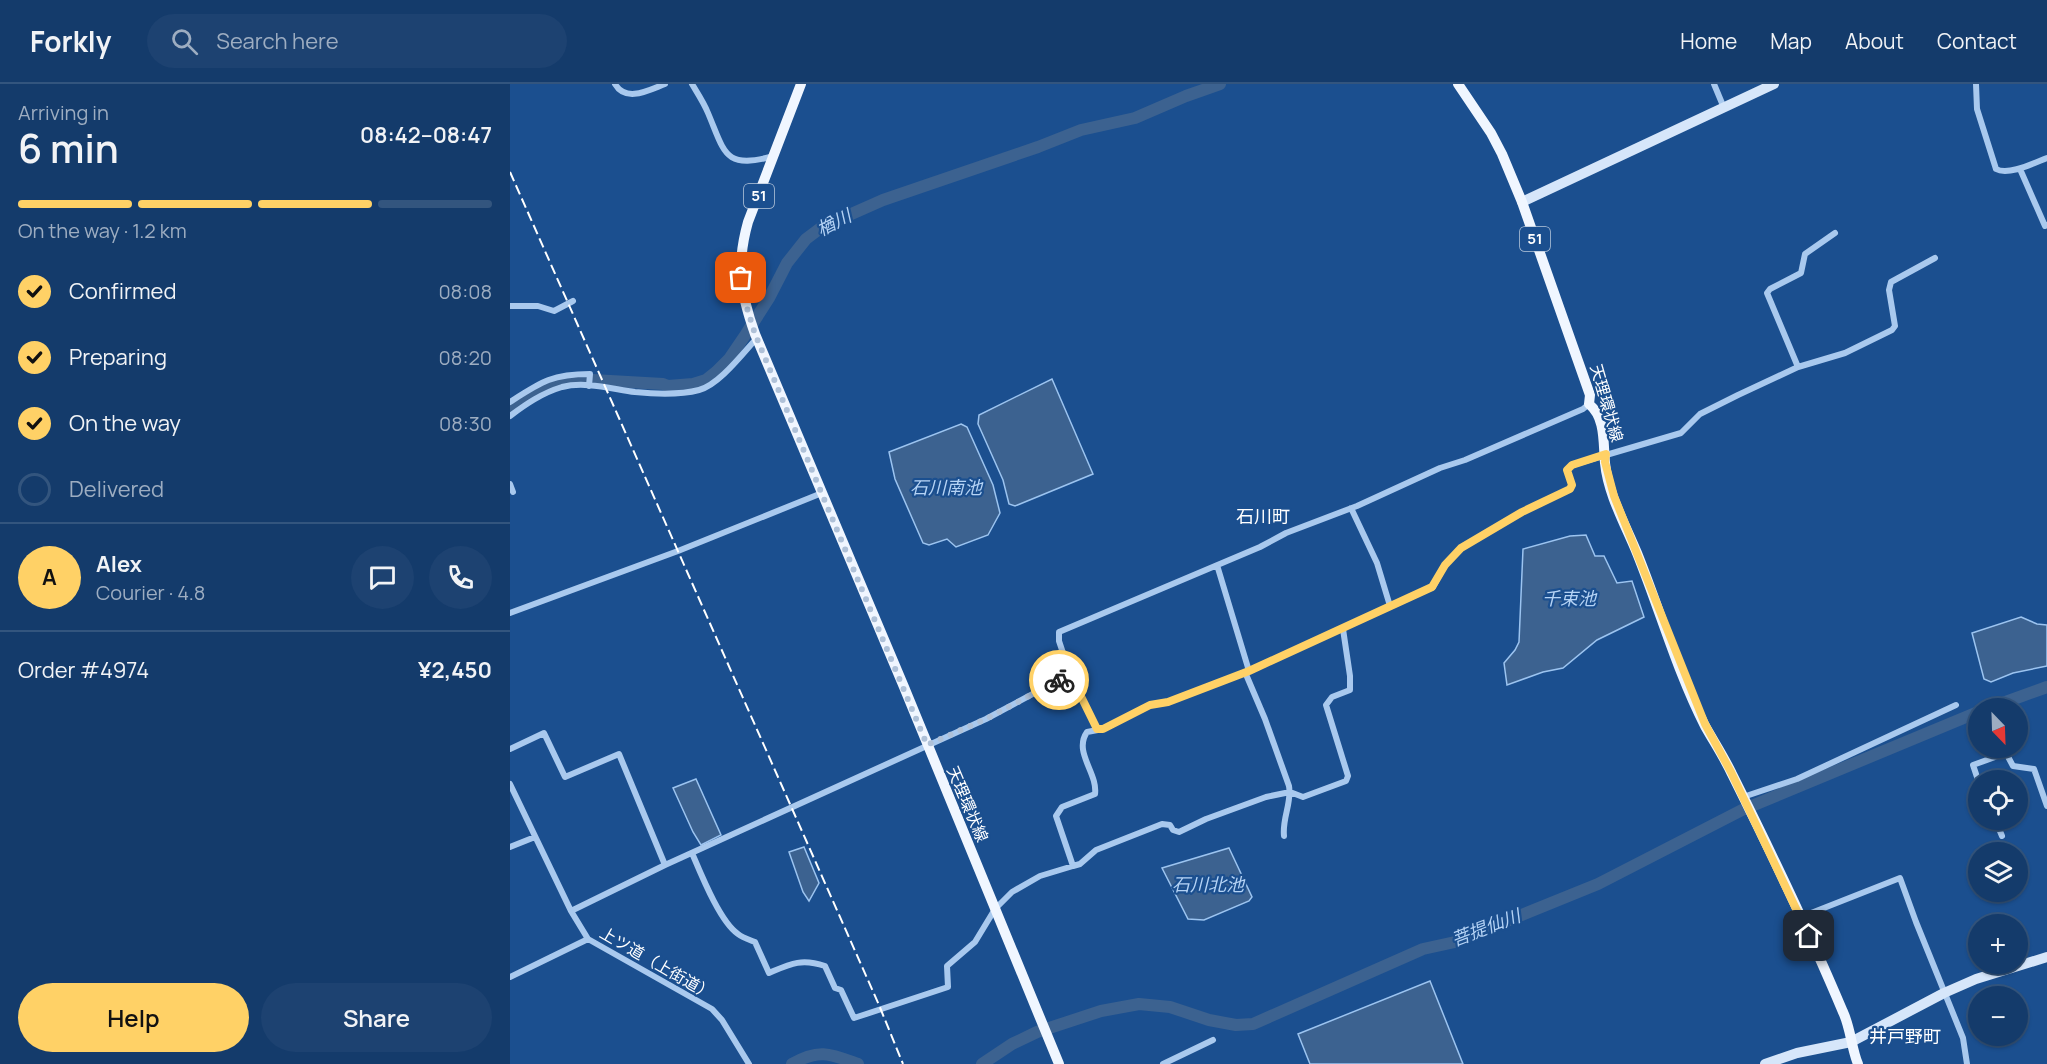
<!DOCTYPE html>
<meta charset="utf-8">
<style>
:root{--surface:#143b6b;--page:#1d4271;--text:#f1f3f6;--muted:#9dadc1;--line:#33557e;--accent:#ffd166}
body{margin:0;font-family:Manrope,"Noto Sans JP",sans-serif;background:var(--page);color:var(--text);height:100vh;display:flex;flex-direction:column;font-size:22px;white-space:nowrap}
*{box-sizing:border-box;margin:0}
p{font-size:20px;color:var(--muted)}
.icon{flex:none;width:33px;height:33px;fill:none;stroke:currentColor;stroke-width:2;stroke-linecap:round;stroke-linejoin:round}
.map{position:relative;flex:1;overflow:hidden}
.details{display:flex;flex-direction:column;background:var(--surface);width:510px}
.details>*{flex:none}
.needle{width:39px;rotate:157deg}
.tools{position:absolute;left:1458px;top:614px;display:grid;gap:12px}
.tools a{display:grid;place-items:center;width:60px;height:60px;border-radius:50%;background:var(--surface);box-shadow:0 2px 4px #0004,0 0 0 2px var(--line);font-size:30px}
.pin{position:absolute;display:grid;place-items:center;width:51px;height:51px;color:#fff;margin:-26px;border-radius:12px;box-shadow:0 3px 9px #0006}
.courier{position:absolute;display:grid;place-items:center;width:60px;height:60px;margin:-30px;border:4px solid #ffd166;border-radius:50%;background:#fff;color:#222;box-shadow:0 2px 8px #0007}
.headline em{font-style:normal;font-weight:600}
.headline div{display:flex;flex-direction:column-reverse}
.headline{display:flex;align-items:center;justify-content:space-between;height:102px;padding:0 18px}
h1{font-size:39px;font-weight:600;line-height:45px}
.bar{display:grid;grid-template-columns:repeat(4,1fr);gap:9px 6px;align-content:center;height:72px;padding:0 18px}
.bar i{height:8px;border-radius:4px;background:var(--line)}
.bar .selected{background:var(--accent)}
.bar p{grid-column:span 4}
.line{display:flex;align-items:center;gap:15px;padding:0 18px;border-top:2px solid var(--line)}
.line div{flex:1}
.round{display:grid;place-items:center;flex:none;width:63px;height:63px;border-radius:32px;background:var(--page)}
ol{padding:0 18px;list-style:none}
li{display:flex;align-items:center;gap:18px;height:66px}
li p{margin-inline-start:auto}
li .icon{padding:6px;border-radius:50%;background:var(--accent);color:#111;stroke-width:4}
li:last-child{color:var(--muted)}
li i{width:33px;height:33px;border:3px solid var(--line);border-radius:50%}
.cta{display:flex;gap:12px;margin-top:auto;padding:12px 18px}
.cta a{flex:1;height:69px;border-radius:36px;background:var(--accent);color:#111;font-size:24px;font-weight:600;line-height:69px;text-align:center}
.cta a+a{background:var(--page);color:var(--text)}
header{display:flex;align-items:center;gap:36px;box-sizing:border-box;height:84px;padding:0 30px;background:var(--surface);border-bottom:2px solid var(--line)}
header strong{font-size:28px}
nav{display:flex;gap:33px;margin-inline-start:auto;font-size:21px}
.search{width:420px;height:54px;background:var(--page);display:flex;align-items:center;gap:15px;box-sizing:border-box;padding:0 21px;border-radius:33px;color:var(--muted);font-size:22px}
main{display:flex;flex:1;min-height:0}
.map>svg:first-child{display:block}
.water{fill:#3c6290;stroke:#9cc4f0;stroke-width:1.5}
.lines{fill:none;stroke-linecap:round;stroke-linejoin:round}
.river{stroke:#3c6290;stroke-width:12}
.street{stroke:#a9c9ee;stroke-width:6}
.secondary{stroke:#d6e6fa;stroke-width:10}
.primary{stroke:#f0f6ff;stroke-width:10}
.rail{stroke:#fff;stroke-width:2;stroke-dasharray:10 4.5;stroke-linecap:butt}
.done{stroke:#afc1d8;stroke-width:6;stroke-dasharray:0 10.8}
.route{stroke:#ffd166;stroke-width:8}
.labels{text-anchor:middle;stroke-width:4.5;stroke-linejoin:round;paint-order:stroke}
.shield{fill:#1b4f8f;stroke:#bbcadd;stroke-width:1.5}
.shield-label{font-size:15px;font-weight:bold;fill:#fff}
.street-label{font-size:16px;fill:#fff;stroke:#1b4f8f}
.water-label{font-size:18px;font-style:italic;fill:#b5d3f5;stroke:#1b4f8f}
.neighbourhood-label{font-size:18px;fill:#fff;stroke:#1b4f8f}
</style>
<header>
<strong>Forkly</strong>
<div class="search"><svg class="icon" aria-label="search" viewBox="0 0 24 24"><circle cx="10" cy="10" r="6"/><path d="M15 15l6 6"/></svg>Search here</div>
<nav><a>Home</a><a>Map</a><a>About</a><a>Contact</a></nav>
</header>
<main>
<section class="details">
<div class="headline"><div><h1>6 min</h1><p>Arriving in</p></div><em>08:42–08:47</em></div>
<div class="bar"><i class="selected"></i><i class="selected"></i><i class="selected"></i><i></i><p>On the way · 1.2 km</p></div>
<ol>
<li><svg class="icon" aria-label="check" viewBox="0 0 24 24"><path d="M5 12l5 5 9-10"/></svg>Confirmed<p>08:08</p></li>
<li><svg class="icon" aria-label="check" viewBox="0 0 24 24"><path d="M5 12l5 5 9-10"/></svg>Preparing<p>08:20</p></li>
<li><svg class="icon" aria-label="check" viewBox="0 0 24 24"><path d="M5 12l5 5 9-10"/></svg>On the way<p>08:30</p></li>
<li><i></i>Delivered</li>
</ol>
<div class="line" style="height:108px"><b class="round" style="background:var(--accent);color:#111">A</b><div><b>Alex</b><p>Courier · 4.8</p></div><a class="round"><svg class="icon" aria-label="chat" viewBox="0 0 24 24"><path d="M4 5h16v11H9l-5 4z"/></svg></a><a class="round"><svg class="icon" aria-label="phone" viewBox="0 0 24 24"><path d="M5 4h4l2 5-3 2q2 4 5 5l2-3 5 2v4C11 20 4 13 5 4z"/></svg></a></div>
<div class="line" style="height:78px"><div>Order #4974</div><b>¥2,450</b></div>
<div class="cta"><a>Help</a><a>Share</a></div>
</section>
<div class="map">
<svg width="1537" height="980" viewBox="0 0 1537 980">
<rect width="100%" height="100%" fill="#1b4f8f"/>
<path class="water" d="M542 295 583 390 505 422 499 420 493 396 468 340 469 331Z
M451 340 457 343 483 401 490 429 478 451 446 463 437 455 419 461 413 459 385 395 379 368Z
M1076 451 1085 472H1094L1107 499 1122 497 1134 533 1087 556 1053 584 1033 588 997 601 994 579 1005 566 1009 558 1013 465 1060 452Z
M1511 533 1527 540 1537 541V582L1503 589 1481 598 1474 595 1462 549Z
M186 695 211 751 191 761 183 748 163 704Z
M294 763 309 799 299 817 293 808 279 768Z
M719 764 742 813 739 817 694 836 678 835 652 784Z
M920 897 953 980H800L788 950Z"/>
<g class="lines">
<path class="river" d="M0 326 32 304 48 298 65 295 153 300 158 302 183 300 196 296 206 288 219 275 236 250 259 214 277 179 296 155 312 143 373 116 528 63 571 46 625 34 676 12 710 0
M1479 624 1537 603
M282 980C309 964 321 970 348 980
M472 980 502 960 527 948 591 927 629 920 660 923 699 936 726 941 743 940 913 865 945 858 1088 800 1232 726 1468 628"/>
<path class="street" d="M105 0C116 19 139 6 155 0
M182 0C188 10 194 19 198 29 215 69 214 86 264 72
M1204 0 1214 24
M1466 0 1467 25 1486 85C1498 92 1524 79 1537 74
M1510 85 1535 142 1537 141
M0 222H28L44 227 63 217
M1288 283 1257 209 1260 205 1291 189 1295 170 1325 149
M0 318C31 298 42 290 80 290L79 302
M0 332C16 320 32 309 52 303 75 297 102 305 125 308 145 310 170 311 189 306 209 301 233 269 247 254
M0 400 3 408
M841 424 867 479 880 522
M707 481 739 587
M0 529 168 467 312 409
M735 588 755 635 779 702C782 719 772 734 774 752
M560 590 587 645
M0 665 34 649 55 693 109 670 155 781
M1468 696 1463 681 1496 669 1503 682 1524 685 1537 722
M0 700 61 827 78 855 202 925 212 936 239 980
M1233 713 1287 695 1446 621
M1485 735 1492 752
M0 763 25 753
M182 769C191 790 210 838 228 850 233 854 240 856 245 858L259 889C280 880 291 874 315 882L325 904 331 906 344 934 438 903 437 882 465 858 485 825 502 808 530 792 563 782 546 732 552 723 585 710C588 689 563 668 577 648L593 645 640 621 658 618 739 587 923 503 935 481 951 464 1012 428 1060 405 1062 401 1057 386 1062 381 1171 349 1190 330 1228 311 1288 283 1335 269 1382 246 1385 242 1379 206 1381 198 1425 174
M563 782 570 780 586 766 652 740 660 741 663 746 669 748 696 735 756 713 780 708 793 713 836 697 838 692 816 621 822 613 840 606V592L833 545
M61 827 155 781 476 635 560 590 549 557V548L750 463 776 449 847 422 930 384 955 376 1073 325 1079 320
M1291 833 1390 794 1406 838 1453 954 1457 980
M0 893 78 855
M653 980 703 956"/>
<path class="secondary" d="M1012 118 1264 0
M1255 980 1287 969 1341 958 1434 909 1466 895 1537 873"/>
<path class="primary" d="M291 0 238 138C226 181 230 208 245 250L394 603 549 980
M948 0 981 49 992 70 1012 118 1080 311 1079 320C1096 334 1093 359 1095 379 1098 410 1115 440 1127 469 1150 526 1167 587 1195 642 1204 658 1214 673 1222 690 1261 768 1299 847 1333 928 1341 945 1341 963 1348 980"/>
<path class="rail" d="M0 88 369 921 393 980"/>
</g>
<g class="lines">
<path class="done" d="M231 194 232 208 245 250 417 661 476 635 549 596"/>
<path class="route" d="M549 596 560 590 587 645H593L640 621 658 618 739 587 922 503 935 481 951 464 1012 428 1060 405 1062 401 1057 386 1062 381 1096 370 1095 378 1104 412 1195 640 1221 688 1299 852"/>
</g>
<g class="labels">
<g class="shield">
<rect x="234" y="100" width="30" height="24" rx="4.5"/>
<rect x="1010" y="143" width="30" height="24" rx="4.5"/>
</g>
<g class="shield-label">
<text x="249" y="117">51</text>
<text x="1025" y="160">51</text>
</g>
<g class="street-label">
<text transform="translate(1097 319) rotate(74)" y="6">天理環状線</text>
<text transform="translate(458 720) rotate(67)" y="6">天理環状線</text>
<text transform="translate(147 879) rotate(30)" y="6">上ツ道（上街道）</text>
</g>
<g class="water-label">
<text transform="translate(324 139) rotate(-27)" y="6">楢川</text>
<text x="436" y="410">石川南池</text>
<text x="1059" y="521">千束池</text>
<text x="698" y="807">石川北池</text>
<text transform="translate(976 844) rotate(-21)" y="6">菩提仙川</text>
</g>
<g class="neighbourhood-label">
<text x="753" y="439">石川町</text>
<text x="1395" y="959">井戸野町</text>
</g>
</g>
</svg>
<div class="tools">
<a><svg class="needle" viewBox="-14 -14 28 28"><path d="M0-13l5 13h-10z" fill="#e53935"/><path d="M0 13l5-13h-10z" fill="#9dadc1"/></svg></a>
<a><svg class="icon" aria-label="locate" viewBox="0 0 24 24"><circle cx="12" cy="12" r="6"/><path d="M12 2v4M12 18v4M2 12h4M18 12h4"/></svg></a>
<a><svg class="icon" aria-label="layers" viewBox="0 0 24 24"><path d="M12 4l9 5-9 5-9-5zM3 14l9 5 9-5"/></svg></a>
<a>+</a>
<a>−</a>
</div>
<div class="pin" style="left:231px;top:194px;background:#ea580c"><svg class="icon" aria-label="bag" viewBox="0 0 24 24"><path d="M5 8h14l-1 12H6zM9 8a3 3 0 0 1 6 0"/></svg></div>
<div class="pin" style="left:1299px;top:852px;background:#1f2937"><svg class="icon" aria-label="home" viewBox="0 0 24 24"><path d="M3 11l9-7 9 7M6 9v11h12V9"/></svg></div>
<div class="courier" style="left:549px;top:596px"><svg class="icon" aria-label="bike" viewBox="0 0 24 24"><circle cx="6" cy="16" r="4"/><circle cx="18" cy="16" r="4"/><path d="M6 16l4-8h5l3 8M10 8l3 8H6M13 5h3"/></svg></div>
</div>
</main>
